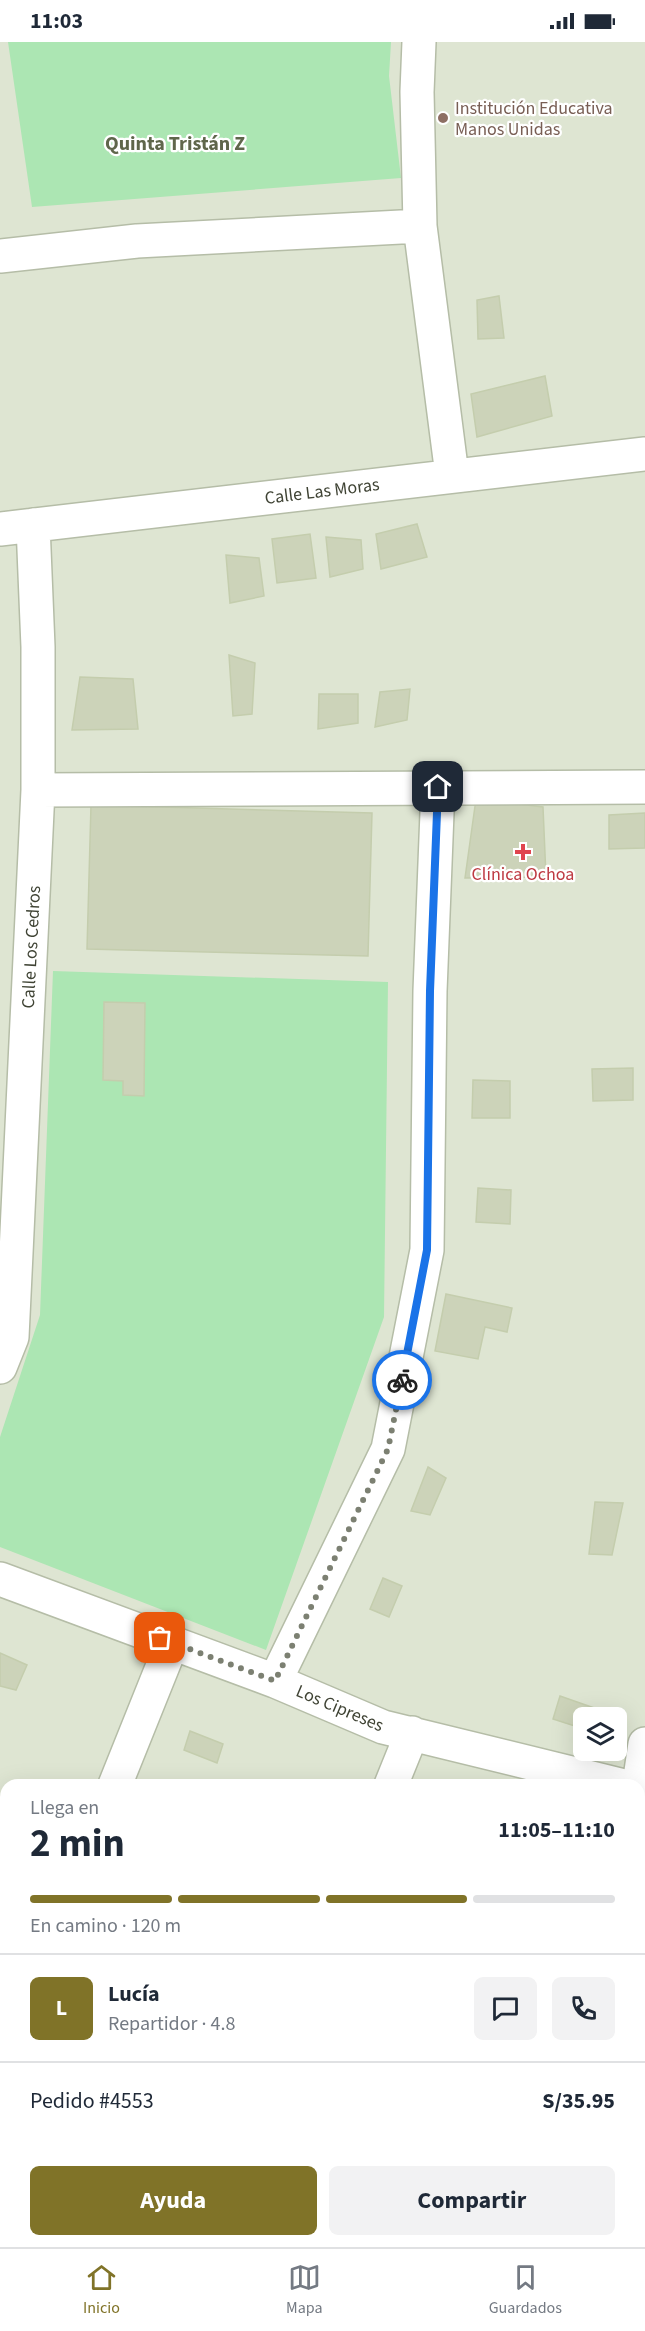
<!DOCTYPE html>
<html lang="es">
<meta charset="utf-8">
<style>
:root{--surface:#fff;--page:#f2f2f3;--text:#1f2937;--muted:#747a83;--line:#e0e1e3;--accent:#807328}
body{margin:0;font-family:"Source Sans 3",sans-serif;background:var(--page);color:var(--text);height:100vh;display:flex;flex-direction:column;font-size:22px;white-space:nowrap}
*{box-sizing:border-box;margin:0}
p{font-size:20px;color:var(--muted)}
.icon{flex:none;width:33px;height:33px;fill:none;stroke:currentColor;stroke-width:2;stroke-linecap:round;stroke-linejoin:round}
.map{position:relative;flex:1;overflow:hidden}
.sheet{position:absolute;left:0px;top:1737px;width:645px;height:468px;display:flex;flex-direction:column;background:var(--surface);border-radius:18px 18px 0 0;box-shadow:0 6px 24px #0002}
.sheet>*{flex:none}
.fabs{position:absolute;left:573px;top:1665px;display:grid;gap:12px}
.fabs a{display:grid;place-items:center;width:54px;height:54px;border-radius:9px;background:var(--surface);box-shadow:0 6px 24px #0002;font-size:30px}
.pin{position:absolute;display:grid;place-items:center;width:51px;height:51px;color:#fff;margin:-26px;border-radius:12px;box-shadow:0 3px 9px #0006}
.courier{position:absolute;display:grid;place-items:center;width:60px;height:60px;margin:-30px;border:4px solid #1a73e8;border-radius:50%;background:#fff;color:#222;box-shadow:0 2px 8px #0007}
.overview em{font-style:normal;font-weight:700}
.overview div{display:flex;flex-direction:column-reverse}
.overview{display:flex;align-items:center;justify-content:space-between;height:102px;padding:0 30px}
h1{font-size:39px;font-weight:700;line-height:45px}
.bar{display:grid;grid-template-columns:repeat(4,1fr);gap:9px 6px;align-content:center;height:72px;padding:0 30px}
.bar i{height:8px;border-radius:4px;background:var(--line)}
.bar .selected{background:var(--accent)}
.bar p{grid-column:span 4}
.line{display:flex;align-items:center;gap:15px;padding:0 30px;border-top:2px solid var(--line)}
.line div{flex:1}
.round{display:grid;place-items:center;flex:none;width:63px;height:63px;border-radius:9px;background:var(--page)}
.action{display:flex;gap:12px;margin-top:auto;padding:12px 30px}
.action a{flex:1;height:69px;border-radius:9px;background:var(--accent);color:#fff;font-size:24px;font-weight:700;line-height:69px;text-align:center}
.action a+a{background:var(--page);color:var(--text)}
.status{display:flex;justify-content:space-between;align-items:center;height:42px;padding:0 30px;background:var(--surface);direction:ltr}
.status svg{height:16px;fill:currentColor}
.tabs{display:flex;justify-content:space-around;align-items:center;height:84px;border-top:2px solid var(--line);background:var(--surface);font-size:16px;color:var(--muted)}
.tabs a{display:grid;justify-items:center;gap:3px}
.tabs .selected{color:var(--accent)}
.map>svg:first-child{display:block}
.residential{fill:#dee5d2;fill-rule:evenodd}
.education{fill:#dfebcd}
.green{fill:#ace6b3}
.building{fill:#ccd3b9;stroke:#c4cdad;stroke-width:1.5}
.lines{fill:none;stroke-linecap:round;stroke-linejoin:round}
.minor-casing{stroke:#b5bda7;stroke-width:36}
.minor{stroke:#fff;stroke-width:33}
.done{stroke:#7c8072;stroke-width:6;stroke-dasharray:0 10.8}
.route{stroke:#1a73e8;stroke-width:8}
.education-dot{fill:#8d6e63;stroke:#fff;stroke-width:2}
.health-dot{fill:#e0444e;stroke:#fff;stroke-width:2}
.labels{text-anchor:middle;stroke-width:4.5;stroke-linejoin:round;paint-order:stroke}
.education-label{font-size:18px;fill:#785e54;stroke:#fff;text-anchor:start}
.street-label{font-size:18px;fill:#3f4334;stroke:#fff}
.health-label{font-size:18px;fill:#be3a42;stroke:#fff}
.neighbourhood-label{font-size:20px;font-weight:bold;fill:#5f664b;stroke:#fff}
</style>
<div class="status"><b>11:03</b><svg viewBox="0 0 49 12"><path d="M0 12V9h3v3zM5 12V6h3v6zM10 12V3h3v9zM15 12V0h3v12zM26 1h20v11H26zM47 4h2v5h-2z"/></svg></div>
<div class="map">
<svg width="645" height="2205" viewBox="0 0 645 2205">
<rect width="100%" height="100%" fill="#ecf1e4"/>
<path class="residential" d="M0 0H645V2205H0ZM584 1676H616V1708H584ZM6 1743H639V2199H6Z"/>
<path class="education" d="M0 2155 6 2159V2199H22L31 2205H0Z"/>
<path class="green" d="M8 0H391L389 34 401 136 32 165Z
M53 929 388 940 384 1275 266 1608 0 1505V1395L40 1273Z"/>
<path class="building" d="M499 254 504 296 478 297 477 258Z
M545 334 552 374 477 395 471 352Z
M417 482 427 515 381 527 376 492Z
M310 492 316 536 277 541 272 497Z
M326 495 361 498 363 527 330 535Z
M226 513 259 516 264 554 230 561Z
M229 613 255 621 252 672 233 674Z
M80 635 133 637 138 687 72 688Z
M410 647 407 678 375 685 380 650Z
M319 652H358V681L318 687Z
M476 757 543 765 546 835 465 836Z
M91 763 372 771 368 914 87 907Z
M645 771V806L609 807V773Z
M104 960 145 961 144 1054 123 1053V1039L103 1038Z
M633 1026V1058L593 1059 592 1027Z
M473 1038 510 1039V1076H472Z
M478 1146 511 1148 510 1182 476 1180Z
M446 1252 512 1266 507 1290 485 1285 478 1317 435 1309Z
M428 1425 446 1436 430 1473 411 1469Z
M595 1460 623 1461 612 1513 589 1512Z
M383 1536 402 1544 389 1575 370 1567Z
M0 1611 27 1623 16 1648 0 1644Z
M560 1654 617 1674 616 1676H584V1687L553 1677Z
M190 1689 223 1702 217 1721 184 1708Z
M639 2028 645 2031V2076L639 2073Z
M361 2199H409L405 2205H355Z"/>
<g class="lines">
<g class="minor-casing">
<path id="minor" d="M419 0 417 50 420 184 452 433
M0 214 137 199 420 184
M0 487 645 412
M38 748 645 745
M0 1325 12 1295 38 748V605L33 483
M0 1537 275 1639 383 1685 620 1743
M275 1639 388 1407 427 1208 430 949 438 745
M115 1743 172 1601
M391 1743 412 1691
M639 1743 645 1702
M639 1992 645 1996
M0 2023 6 2009
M0 2075 6 2078
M246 2199 254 2205
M560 2199 566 2205
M473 2205 479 2199"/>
</g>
<use href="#minor" class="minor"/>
</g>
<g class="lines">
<path class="done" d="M160 1596 275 1639 388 1407 402 1338"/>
<path class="route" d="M402 1338 427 1208 430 949 438 745"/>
</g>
<circle class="education-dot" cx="443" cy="76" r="6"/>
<path class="health-dot" d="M520 801h6v6h6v6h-6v6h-6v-6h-6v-6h6z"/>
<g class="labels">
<g class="education-label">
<text x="455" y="72">Institución Educativa<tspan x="455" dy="21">Manos Unidas</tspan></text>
</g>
<g class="street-label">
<text transform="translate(322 449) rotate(-7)" y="6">Calle Las Moras</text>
<text transform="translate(31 905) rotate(-87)" y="6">Calle Los Cedros</text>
<text transform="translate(340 1666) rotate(23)" y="6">Los Cipreses</text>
</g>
<g class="health-label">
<text x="523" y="838">Clínica Ochoa</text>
</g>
<g class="neighbourhood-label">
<text x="175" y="108">Quinta Tristán Z</text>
</g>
</g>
</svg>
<div class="fabs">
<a><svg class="icon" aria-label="layers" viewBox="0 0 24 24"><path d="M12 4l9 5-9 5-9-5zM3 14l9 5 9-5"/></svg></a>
</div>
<div class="pin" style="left:160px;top:1596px;background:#ea580c"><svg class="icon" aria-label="bag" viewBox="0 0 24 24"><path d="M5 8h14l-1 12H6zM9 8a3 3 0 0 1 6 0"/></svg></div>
<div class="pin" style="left:438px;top:745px;background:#1f2937"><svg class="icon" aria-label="home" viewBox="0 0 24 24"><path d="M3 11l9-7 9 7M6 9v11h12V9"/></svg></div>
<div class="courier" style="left:402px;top:1338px"><svg class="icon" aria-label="bike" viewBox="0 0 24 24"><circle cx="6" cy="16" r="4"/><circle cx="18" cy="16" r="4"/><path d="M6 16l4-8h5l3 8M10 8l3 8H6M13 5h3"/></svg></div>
<section class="sheet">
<div class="overview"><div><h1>2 min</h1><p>Llega en</p></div><em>11:05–11:10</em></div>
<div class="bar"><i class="selected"></i><i class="selected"></i><i class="selected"></i><i></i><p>En camino · 120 m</p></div>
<div class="line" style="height:108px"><b class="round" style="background:var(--accent);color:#fff">L</b><div><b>Lucía</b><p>Repartidor · 4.8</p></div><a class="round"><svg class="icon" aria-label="chat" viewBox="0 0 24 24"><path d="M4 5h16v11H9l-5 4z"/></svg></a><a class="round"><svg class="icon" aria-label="phone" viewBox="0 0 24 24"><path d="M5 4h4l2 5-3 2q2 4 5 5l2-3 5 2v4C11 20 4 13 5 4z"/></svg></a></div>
<div class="line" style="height:78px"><div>Pedido #4553</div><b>S/35.95</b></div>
<div class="action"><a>Ayuda</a><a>Compartir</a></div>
</section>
</div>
<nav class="tabs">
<a class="selected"><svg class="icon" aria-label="home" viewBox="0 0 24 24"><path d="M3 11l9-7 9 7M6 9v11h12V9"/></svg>Inicio</a>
<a><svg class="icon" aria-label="map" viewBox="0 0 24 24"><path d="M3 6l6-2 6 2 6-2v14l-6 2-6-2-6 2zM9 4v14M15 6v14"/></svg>Mapa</a>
<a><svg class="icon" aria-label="saved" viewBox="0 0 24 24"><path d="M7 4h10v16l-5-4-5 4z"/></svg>Guardados</a>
</nav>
